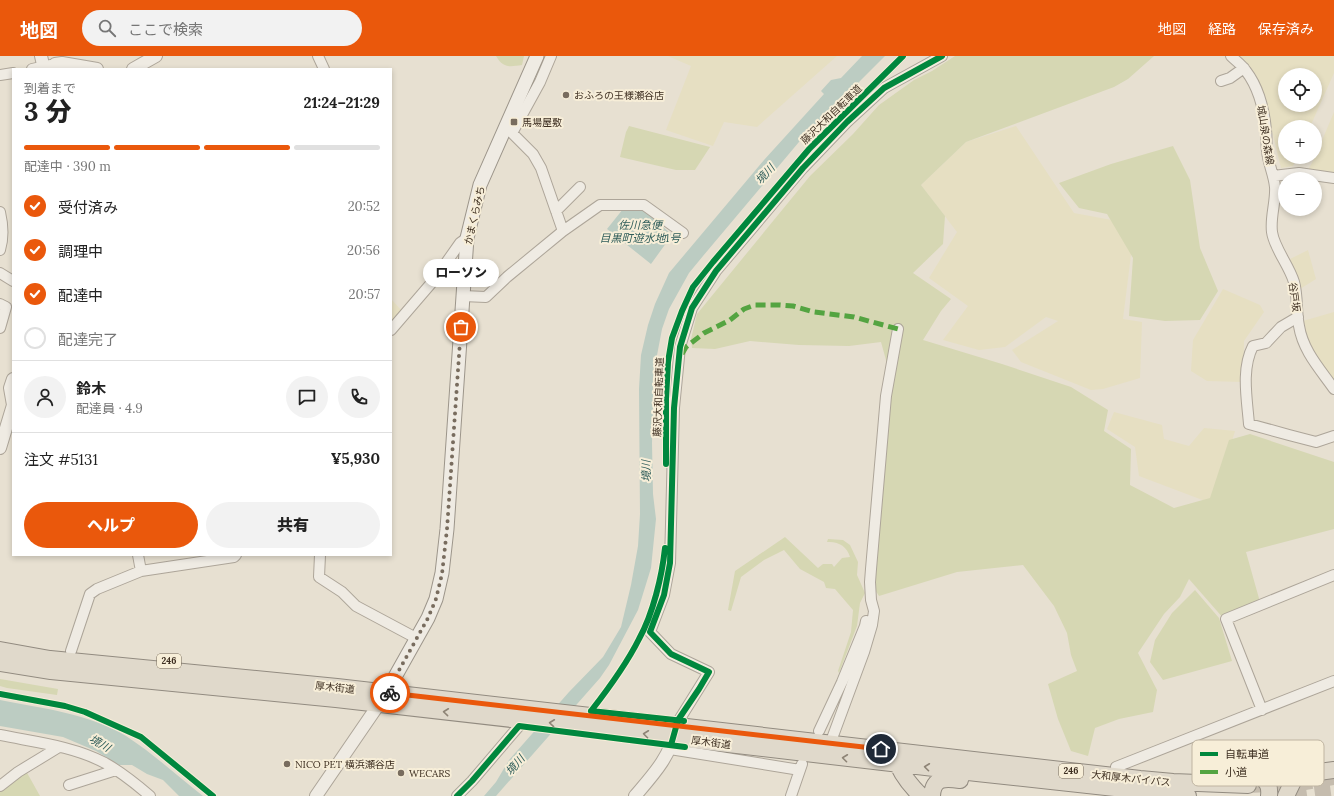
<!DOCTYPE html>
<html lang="ja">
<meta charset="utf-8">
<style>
:root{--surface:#fff;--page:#f2f2f2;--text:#222;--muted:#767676;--line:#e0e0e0;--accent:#ea580c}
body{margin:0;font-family:Lora,"Noto Sans JP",serif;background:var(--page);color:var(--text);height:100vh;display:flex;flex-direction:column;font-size:15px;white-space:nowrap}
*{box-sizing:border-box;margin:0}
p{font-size:13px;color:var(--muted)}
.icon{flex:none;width:22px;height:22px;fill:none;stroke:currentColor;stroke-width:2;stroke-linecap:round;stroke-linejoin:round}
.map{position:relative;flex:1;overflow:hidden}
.details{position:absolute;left:12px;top:12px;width:380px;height:488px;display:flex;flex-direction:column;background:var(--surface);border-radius:0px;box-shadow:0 2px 6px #0003}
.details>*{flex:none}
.tools{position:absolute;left:1278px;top:12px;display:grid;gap:8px}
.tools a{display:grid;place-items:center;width:44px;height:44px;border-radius:50%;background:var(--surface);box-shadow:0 2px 6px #0003;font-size:20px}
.pin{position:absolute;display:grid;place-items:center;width:34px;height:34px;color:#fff;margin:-17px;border:2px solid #fff;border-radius:50%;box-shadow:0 1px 4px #0007}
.courier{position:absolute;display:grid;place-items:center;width:40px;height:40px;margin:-20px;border:3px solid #ea580c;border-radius:50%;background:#fff;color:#222;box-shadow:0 1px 5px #0007}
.bubble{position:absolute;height:28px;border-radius:14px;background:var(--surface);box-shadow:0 2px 6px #0003;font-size:13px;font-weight:800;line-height:28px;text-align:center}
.head em{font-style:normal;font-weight:800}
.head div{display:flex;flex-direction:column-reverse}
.head{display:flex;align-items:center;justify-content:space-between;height:68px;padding:0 12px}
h1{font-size:26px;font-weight:800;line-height:30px}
.bar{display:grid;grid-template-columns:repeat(4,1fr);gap:6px 4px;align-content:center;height:48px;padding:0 12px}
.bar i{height:5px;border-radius:3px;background:var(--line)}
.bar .selected{background:var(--accent)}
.bar p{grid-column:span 4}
.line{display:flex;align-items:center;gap:10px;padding:0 12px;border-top:1px solid var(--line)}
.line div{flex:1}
.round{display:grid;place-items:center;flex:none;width:42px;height:42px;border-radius:21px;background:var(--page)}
ol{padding:0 12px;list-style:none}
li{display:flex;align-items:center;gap:12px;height:44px}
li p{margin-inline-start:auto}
li .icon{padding:4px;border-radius:50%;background:var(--accent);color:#fff;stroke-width:4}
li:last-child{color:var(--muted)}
li i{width:22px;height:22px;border:2px solid var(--line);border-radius:50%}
.action{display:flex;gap:8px;margin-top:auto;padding:8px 12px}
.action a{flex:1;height:46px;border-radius:24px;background:var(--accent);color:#fff;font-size:16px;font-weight:800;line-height:46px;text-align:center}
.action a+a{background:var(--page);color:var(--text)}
header{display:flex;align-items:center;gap:24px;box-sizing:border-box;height:56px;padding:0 20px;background:var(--accent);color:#fff}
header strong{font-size:19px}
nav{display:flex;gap:22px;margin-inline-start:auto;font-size:14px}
.search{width:280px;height:36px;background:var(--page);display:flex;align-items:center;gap:10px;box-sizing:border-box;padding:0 14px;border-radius:22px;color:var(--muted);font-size:15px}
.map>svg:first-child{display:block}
.farmland{fill:#e6dfc2;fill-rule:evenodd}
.green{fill:#d6d7b3}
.water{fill:#bcccc2}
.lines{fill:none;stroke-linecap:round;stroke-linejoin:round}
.trunk-tunnel{stroke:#c5bcae;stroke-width:16;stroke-dasharray:16 8;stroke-linecap:butt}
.minor-casing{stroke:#ada599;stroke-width:12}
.tertiary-casing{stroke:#ada599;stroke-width:14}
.secondary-casing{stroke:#9c958a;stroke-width:15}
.trunk-casing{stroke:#928b80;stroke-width:18}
.minor{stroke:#efebe3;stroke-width:10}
.tertiary{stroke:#efebe3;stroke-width:12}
.secondary{stroke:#efebe3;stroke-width:13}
.trunk{stroke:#e0d9cb;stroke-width:16}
.quiet{stroke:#54a441;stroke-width:5;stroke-dasharray:10 5;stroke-linecap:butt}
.cycleway-casing{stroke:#f7eed8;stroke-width:8}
.cycleway{stroke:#00873e;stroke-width:6}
.oneway{stroke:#8e8476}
.done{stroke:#786c5e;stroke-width:4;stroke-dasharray:0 7.2}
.route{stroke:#ea580c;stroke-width:5}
.poi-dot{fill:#786c5e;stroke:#f7eed8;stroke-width:1.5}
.labels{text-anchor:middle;stroke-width:4;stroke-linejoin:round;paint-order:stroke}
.shield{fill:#f7eed8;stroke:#756857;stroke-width:1}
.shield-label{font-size:9px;font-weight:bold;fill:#3d2e20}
.poi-label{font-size:10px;fill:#3d2e20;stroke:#f7eed8;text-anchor:start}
.street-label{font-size:10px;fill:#3d2e20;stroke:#f7eed8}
.water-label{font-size:11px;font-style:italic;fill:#2f5d5a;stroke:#f7eed8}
.key{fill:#f7eed8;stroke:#bfb4a1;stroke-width:1}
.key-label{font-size:11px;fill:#3d2e20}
</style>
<header>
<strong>地図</strong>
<div class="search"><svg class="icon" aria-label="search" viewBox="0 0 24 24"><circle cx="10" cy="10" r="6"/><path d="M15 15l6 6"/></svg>ここで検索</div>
<nav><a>地図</a><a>経路</a><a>保存済み</a></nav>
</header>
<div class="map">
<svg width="1334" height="740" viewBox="0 0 1334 740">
<rect width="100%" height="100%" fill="#e7e0d1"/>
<path class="farmland" d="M668 0H837L757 71 724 66 713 90 666 74 691 10Z
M1237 0H1334V17L1310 71H1285V101H1297L1293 110 1281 112 1265 46 1256 19ZM1285 19H1315V49H1285Z
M1334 56V117L1308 114 1315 101Z
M1016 70 1074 157 1117 165 1132 191 1123 263 1142 266 1140 322 1103 333 1091 334 1021 306 1012 294 1058 265 1046 261 1005 291 979 294 943 284 968 250 929 222 957 176 921 129 966 86Z
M1308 194 1316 223 1300 233 1290 203Z
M1223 233 1260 249 1264 256 1244 285 1243 326 1207 325 1191 315 1193 284Z
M391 243 402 255 391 269Z
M1334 256V325L1303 281V265Z
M1114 356 1162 369 1164 383 1189 390 1204 372 1235 375 1213 448 1139 420 1135 391 1107 373Z"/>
<path class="green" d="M496 0H524L522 9C509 11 503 12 496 0Z
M955 0H1154L1128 23 1114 31 966 86 921 129 945 160 943 188 913 217 951 243 941 255 923 284 1002 308 1071 331 1108 354 1104 375 1131 393 1130 429 1174 452 1210 442 1229 384 1250 378 1334 406V473L1246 496 1260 546 1224 563 1189 523 1180 541 1164 558 1138 597 1157 634 1153 656 1119 663 1095 672 1088 700 1071 695 1058 663 1048 628 1077 615 1071 599 1067 577 1054 550 1023 509 957 516 879 540 870 526 889 315 881 286 849 290 799 289 750 285 715 293 692 292 691 283 697 258 810 120 853 78 879 49 914 24 932 15Z
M629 70 710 91 695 114H676L620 101 626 76Z
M1173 90 1190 124 1200 192 1218 235 1200 264 1165 265 1129 260 1133 202 1107 158 1079 152 1059 127 1111 108Z
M785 481 818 512 823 508H832L834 511 842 502 850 501C847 490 838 485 827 486L828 483 843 484 850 489 858 506 857 519 865 537 860 547 857 570 839 617 838 615 851 576 853 554 835 533 826 532 824 526 800 513 784 494 764 504 741 521 731 555 728 554 735 515Z
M1195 534 1219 562 1232 605 1163 624 1150 606 1155 584 1172 557Z
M0 623 6 624 58 633 57 639 7 632 0 630Z
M26 715 40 740H0V733Z"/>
<path class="water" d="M862 0H885L851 34 837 52 834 50 804 80 703 200 689 217 669 253 662 273 654 315 652 387 653 438 656 463 651 512 638 554 609 609 600 622 496 740H484L496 726 509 704 569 636 603 601 621 571 631 529 638 490 640 458 639 333 641 299 648 269 655 248 669 217 764 104 824 38 821 35 831 24 841 22Z
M642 152 672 179 651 208 607 173 623 153Z
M0 644C41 652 90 658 126 680 154 698 177 720 203 740H179L163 724 147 718 132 709H119L96 695 63 681 0 670Z"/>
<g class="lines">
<path class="trunk-tunnel" d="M1248 729 1299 727 1334 721
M1291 740 1334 734"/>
<g class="minor-casing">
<path id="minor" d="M318 0 324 13
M1231 0C1236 5 1242 9 1246 15 1259 32 1264 53 1266 74 1267 81 1266 88 1267 95 1268 107 1274 119 1275 131 1276 146 1270 161 1272 176 1274 192 1289 209 1294 226 1298 240 1296 256 1299 270 1303 295 1320 313 1334 333
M32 13 51 9
M0 19 13 17
M1221 25 1230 22 1244 12
M505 70 533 98 541 112 563 175
M512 77 540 26 551 0
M1273 120 1299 117 1334 122
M556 155 580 131
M0 156C3 169 4 181 0 194
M0 217 13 225
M463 240 486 241 507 221 563 175 600 149H644L683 177
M0 248 6 251 0 272
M1298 261 1281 271 1266 287 1253 290C1241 313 1247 343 1249 368L1289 379 1316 386 1334 380
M391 274 434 224 460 187 467 182
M138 499 141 515
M320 499 319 521 342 536 356 550 416 582
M71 595 90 538 97 533 141 515 234 501 236 499
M1262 654 1226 563 1334 519
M676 669 709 616 671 598 650 576 664 539 670 507 674 352 680 291 692 252 716 215 803 112 847 66 884 32 942 0
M819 675 842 626 865 570 866 565
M0 679C34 686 73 690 105 707 121 716 136 728 150 740
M830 688 864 596 872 569 874 555 871 544 870 526 871 513 886 340 898 273
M670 693 800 714
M1116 711 1334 625
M69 729 116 714
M0 730 18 716 59 691
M457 740 472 725 519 670
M791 740 802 708"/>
</g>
<g class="tertiary-casing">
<path id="tertiary" d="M41 0 44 13
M55 8 62 7 97 13
M133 13 156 0
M13 349 10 332 13 323
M0 392 13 349
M316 740 379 648
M635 740C652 720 671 700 675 674"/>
</g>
<g class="secondary-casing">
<path id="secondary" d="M382 644 428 562 436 543 442 517 447 473 467 182 480 129 537 0"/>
</g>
<g class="trunk-casing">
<path id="trunk" d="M0 594 50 603 337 631 1140 723 1173 726 1248 729
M0 607 51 615 336 643 573 670 977 717 1188 740
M896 702C899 716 911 730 921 740
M1233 720 1296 719 1334 714
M1260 720C1268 726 1270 731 1269 740
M932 740C933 721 945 722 960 724
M1286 740 1296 719"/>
</g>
<use href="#minor" class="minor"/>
<use href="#tertiary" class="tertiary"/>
<use href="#secondary" class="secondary"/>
<use href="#trunk" class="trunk"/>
<path class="quiet" d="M682 298 686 291 704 277 730 264 744 253 755 249H780L793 250 814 256 854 261 898 273"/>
<g class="cycleway-casing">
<path id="cycleway" d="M666 408V343L668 306 672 282 682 255 693 231 713 206 810 92 903 0
M0 638 65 650 85 656 141 681 213 740
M591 655C609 632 626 609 639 583 653 558 662 520 665 492
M591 655 684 665
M671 689 678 664 699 633 709 616 671 598 650 576 664 539 670 507 674 352 680 291 692 252 716 215 803 112 847 66 884 32 942 0
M457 740 472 725 519 670 685 691"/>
</g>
<use href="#cycleway" class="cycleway"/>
</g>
<defs><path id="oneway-chevron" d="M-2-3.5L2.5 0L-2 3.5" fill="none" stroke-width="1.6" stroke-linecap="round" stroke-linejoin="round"/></defs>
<g class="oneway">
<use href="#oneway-chevron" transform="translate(446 656) rotate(-174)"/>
<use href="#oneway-chevron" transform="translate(552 667) rotate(-174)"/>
<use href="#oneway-chevron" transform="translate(646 678) rotate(-173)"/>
<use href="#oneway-chevron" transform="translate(845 702) rotate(-173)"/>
<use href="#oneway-chevron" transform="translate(927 711) rotate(-173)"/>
</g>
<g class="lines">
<path class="done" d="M390 637 387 636 428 562 436 543 442 518 447 473 461 271"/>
<path class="route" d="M390 637 881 693"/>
</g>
<g class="poi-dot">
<circle cx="566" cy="39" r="4"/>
<rect x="510" y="62" width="8" height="8" rx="2"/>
<circle cx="287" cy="708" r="4"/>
<circle cx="401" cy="717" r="4"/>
</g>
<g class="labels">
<g class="shield">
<rect x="157" y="598" width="24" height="14" rx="3"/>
<rect x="1059" y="708" width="24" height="14" rx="3"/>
</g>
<g class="shield-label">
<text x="169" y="608">246</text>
<text x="1071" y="718">246</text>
</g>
<g class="poi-label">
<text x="574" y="43">おふろの王様瀬谷店</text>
<text x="522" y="70">馬場屋敷</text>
<text x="295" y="712">NICO PET 横浜瀬谷店</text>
<text x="409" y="721">WECARS</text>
</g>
<g class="street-label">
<text transform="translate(831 58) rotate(-44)" y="4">藤沢大和自転車道</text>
<text transform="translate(1266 79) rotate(81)" y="4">城山泉の森線</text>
<text transform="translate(474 159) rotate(-77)" y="4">かまくらみち</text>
<text transform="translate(1295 241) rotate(82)" y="4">谷戸坂</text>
<text transform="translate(658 341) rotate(-88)" y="4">藤沢大和自転車道</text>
<text transform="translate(335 631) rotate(6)" y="4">厚木街道</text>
<text transform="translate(711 686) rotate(7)" y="4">厚木街道</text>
<text transform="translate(1131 722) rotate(6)" y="4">大和厚木バイパス</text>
</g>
<g class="water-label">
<text transform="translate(765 118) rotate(-48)" y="4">境川</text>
<text x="640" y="173">佐川急便<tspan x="640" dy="13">目黒町遊水地1号</tspan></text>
<text transform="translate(646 415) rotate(-91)" y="4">境川</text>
<text transform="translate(100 687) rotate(30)" y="4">境川</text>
<text transform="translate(515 709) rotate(-49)" y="4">境川</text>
</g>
</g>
<rect x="1192" y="684" width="132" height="46" rx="6" class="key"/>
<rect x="1200" y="696" width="18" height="4" fill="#00873e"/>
<rect x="1200" y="714" width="18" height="4" fill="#54a441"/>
<g class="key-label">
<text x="1225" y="702">自転車道</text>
<text x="1225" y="720">小道</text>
</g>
</svg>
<div class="tools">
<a><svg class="icon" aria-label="locate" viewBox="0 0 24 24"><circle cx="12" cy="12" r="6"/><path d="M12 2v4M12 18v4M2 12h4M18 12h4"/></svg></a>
<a>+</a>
<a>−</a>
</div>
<div class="pin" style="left:461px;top:271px;background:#ea580c"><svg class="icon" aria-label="bag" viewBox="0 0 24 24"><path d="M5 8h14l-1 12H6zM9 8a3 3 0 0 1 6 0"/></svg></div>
<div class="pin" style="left:881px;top:693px;background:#1f2937"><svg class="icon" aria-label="home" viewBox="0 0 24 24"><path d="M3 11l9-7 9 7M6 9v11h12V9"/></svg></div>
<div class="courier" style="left:390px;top:637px"><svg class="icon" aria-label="bike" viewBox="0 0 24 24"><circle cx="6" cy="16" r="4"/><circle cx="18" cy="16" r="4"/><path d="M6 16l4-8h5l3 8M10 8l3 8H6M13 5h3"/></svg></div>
<div class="bubble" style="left:423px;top:203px;width:76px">ローソン</div>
<section class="details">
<div class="head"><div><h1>3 分</h1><p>到着まで</p></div><em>21:24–21:29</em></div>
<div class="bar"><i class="selected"></i><i class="selected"></i><i class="selected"></i><i></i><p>配達中 · 390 m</p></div>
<ol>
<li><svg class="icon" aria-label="check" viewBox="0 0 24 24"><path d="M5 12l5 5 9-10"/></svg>受付済み<p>20:52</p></li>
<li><svg class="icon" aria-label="check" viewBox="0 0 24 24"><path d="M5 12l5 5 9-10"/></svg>調理中<p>20:56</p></li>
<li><svg class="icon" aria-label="check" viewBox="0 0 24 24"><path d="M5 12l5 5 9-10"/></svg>配達中<p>20:57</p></li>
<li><i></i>配達完了</li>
</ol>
<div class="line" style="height:72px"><a class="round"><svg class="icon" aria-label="person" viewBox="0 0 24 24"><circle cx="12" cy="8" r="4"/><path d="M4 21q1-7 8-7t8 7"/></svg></a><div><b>鈴木</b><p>配達員 · 4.9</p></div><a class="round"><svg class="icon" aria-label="chat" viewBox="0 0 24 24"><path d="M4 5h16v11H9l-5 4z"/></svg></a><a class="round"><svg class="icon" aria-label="phone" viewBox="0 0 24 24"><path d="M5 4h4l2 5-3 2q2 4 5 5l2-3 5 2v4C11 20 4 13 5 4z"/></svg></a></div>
<div class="line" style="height:52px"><div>注文 #5131</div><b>¥5,930</b></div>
<div class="action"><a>ヘルプ</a><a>共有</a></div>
</section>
</div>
